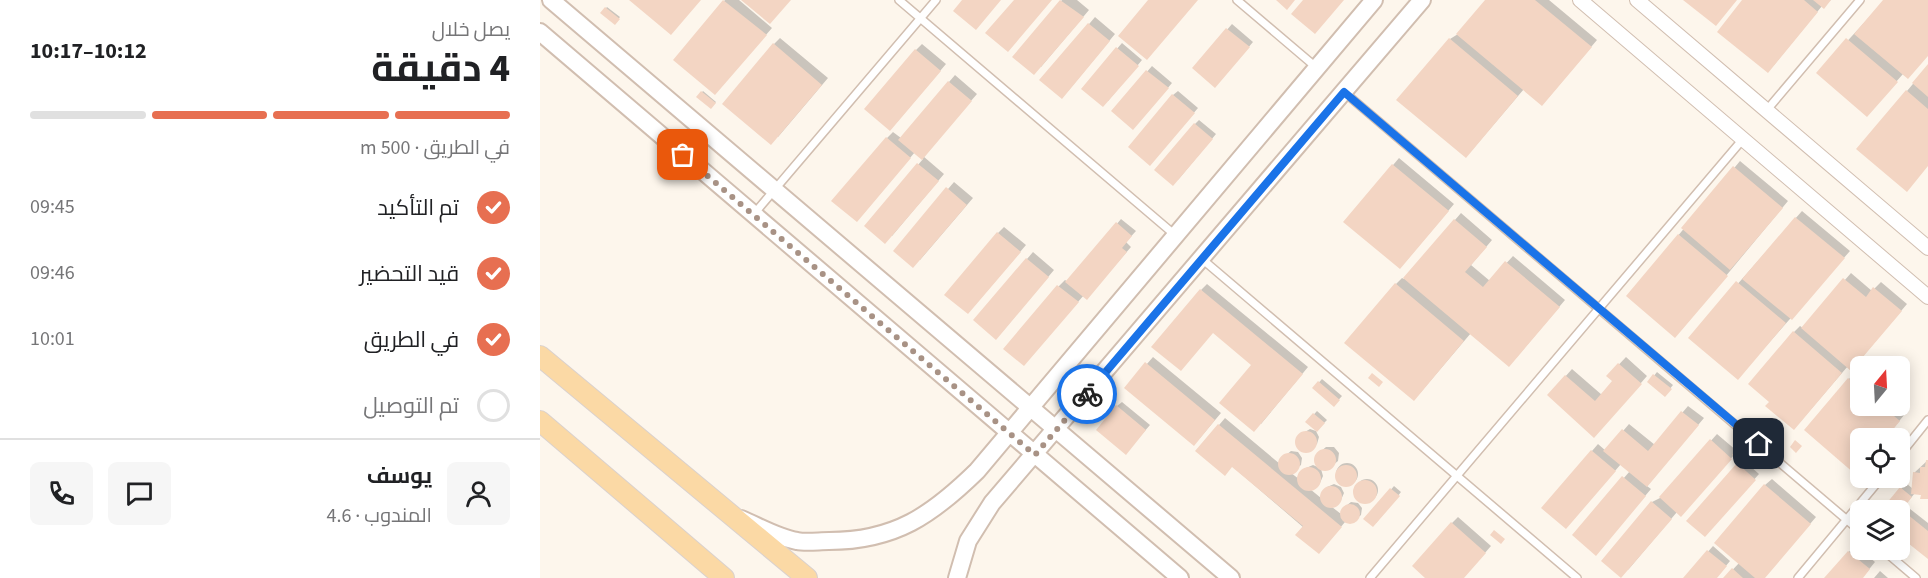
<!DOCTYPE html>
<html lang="ar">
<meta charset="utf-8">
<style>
:root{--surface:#fff;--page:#f6f6f6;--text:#202124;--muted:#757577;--line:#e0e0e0;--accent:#e76f51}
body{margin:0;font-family:"Source Sans 3",Cairo,sans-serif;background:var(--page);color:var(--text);direction:rtl;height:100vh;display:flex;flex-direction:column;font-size:22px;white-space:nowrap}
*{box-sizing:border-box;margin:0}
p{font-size:20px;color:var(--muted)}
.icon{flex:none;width:33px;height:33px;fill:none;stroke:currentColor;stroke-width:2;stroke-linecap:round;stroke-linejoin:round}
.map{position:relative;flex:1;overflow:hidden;direction:ltr}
.sheet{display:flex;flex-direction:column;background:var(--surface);width:540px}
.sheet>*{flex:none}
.needle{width:39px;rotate:18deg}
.buttons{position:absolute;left:1310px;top:356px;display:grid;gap:12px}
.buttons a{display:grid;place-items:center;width:60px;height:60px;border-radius:9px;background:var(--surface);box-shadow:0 3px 15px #0003;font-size:30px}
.pin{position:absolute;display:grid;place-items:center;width:51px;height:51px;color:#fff;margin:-26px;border-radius:12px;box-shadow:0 3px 9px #0006}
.courier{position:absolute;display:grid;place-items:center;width:60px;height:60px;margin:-30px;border:4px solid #1a73e8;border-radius:50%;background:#fff;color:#222;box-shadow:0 2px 8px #0007}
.headline em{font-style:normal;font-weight:700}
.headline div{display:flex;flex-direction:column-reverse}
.headline{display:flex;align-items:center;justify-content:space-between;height:102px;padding:0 30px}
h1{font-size:39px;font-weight:700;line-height:45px}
.bar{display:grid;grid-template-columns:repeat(4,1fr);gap:9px 6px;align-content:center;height:72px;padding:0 30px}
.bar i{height:8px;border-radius:4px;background:var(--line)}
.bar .selected{background:var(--accent)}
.bar p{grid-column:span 4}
.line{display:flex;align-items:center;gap:15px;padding:0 30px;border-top:2px solid var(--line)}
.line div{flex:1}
.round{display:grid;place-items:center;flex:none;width:63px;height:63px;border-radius:9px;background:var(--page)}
ol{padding:0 30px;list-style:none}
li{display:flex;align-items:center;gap:18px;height:66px}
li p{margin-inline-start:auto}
li .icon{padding:6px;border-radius:50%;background:var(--accent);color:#fff;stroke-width:4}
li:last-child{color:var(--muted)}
li i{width:33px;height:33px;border:3px solid var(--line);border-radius:50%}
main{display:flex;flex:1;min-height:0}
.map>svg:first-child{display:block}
.shadow{fill:#0003}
.building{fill:#f3d5c3}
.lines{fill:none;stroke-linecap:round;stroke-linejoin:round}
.service-casing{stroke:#d1beb0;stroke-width:10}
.minor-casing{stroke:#d1beb0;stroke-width:16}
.tertiary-casing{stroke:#d1beb0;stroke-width:20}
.primary-casing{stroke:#dad1cd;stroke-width:22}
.service{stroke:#fff;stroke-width:7}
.minor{stroke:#fff;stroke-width:14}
.tertiary{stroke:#fff;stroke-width:16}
.primary{stroke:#fbd9a5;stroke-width:20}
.done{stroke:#a89285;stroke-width:6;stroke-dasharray:0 10.8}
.route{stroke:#1a73e8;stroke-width:8}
</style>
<main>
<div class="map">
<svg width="1388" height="578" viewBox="0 0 1388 578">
<rect width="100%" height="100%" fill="#fdf6ec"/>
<path class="shadow" d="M185 0H199L232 28 181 87 135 60Z
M522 0H537L549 10 501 67 474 56Z
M947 0H1009L1057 40 1008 98 984 89 932 150 910 39 918 34Z
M1204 0H1291L1282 6 1234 65Z
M1345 0H1388L1363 74 1333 108 1278 73Z
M67 7 80 17 75 23 62 13Z
M555 17 575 34 528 91 502 80Z
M692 24 713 42 680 81 654 68Z
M240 38 288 78 238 137 234 44Z
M582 43 602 60 568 101 543 88Z
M382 44 406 64 356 123 376 50Z
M612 66 632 83 598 123 573 111Z
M1388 66V165L1367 91Z
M415 75 437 94 383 156 404 174 352 236 326 226 383 159 375 152 323 214 347 138 353 132 361 138Z
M163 91 176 102 171 107 158 97Z
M638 91 658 108 614 159 633 95Z
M659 120 676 134 638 180 655 124Z
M859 158 914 204 866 261 805 222Z
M1200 161 1248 201 1142 329 1088 296Z
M414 182 433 198 380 260 355 251Z
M1262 211 1310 251 1204 371 1150 338Z
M921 213 952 240 931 265 950 281 973 256 1025 300 975 359 931 333 880 393 856 284 862 278 864 279Z
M581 219 596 231 586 242 591 247 551 293 544 295 490 358 466 349 519 286 525 280 528 282Z
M464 227 486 245 434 306 458 233Z
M493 252 514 270 462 332 487 259Z
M1311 273 1332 291 1341 282 1367 304 1317 363 1308 366 1260 422 1254 332 1260 326 1263 328Z
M667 284 768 367 721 424 714 365 661 290Z
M613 357 681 413 660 438 586 388Z
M1086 357 1107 376 1061 429 1009 395 1032 369 1062 395 1074 381 1068 376Z
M1117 372 1133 385 1125 395 1109 382Z
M1315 372 1320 376V405H1354L1365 414 1345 438H1320V467L1266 430Z
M782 379 802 396 794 405 774 388Z
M582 402 610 425 590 448 577 406Z
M1148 406 1164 418 1107 486 1111 489 1062 547 1034 535 1090 471 1081 464 1032 521 1003 508 1058 444 1066 451 1089 424 1115 445Z
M777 411 787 420 777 430 767 422Z
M685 418 740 464 741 459 751 451 758 452 762 458 761 465 751 473 759 479 766 468 773 465 780 468 776 463 780 452 786 447H794L799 453 798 461 788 469H781L783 476 780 483 770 489 781 498 787 487 794 484 801 487 804 493 801 500 792 507 801 514 802 509 811 502 818 503 822 508 821 515 812 523 805 522 785 546 692 466 657 451Z
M770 429 776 431 779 437 777 444 767 451 760 450 757 444 758 436Z
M1177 434 1197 451 1202 446 1217 458 1210 466 1219 474 1169 531 1148 521 1202 461 1194 455 1147 508 1137 512 1088 570 1112 502 1120 498Z
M1388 460V497L1375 493 1365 505 1388 523V557L1359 534V510H1343L1366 483 1373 489 1374 473Z
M796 474a11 11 0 1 1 22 0a11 11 0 1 1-22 0Z
M816 490a11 11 0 1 1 22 0a11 11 0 1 1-22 0Z
M1232 479 1276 517 1224 578H1185L1199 563 1225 485Z
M854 486 861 492 836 523 826 519Z
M918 517 951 546 923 578H887L912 523Z
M1315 545 1335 562 1322 578H1286Z
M1173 546 1190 561 1176 578H1145Z
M1340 571 1348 578H1334Z"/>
<path class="building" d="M89 0H161L131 35Z
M183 0 227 35 175 95 133 60Z
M201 0H251L230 24Z
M422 0H461L436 30 413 11Z
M474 0H512L468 52 445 33Z
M520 0 544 17 494 75 472 57Z
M608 0H658L607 60 578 36Z
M736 0H755L747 10Z
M763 0H804L775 34 751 14Z
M945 0H995L1052 47 1002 106 916 34Z
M1143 0H1197L1176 26Z
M1202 0H1264L1278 12 1228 73 1177 32Z
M1273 0H1291L1284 9Z
M1343 0H1388V56L1368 79 1314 34Z
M65 7 80 19 75 25 60 13Z
M548 23 570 41 522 99 499 80Z
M686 28 710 47 675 88 652 68Z
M909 38 978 96 926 158 856 100Z
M1306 38 1358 82 1327 117 1276 73Z
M233 43 282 85 231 145 182 104Z
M576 47 599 66 563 107 541 89Z
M375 49 401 71 350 131 324 109Z
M1388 64V97L1372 83Z
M606 70 629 88 593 130 571 111Z
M408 81 432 101 382 160 358 140Z
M1366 90 1388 109V166L1367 192 1316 149Z
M161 91 176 103 171 109 156 97Z
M632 94 655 113 610 166 588 147Z
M654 123 673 139 633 186 614 170Z
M346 137 371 158 317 222 291 201Z
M377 163 399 181 345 244 324 226Z
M852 164 909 211 860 269 803 222Z
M1193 166 1243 208 1190 270 1141 228Z
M406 187 427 205 373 268 353 251Z
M1255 217 1305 258 1252 320 1202 279Z
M914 219 947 247 925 272 943 287 965 261 1020 307 969 367 863 278Z
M576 222 592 236 582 248 587 252 547 300 525 282Z
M457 232 481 252 428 314 404 295Z
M1138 234 1188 276 1135 338 1086 296Z
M486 258 509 277 456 340 433 320Z
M1303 278 1326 297 1333 287 1362 311 1311 371 1261 328Z
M1196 281 1246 323 1198 380 1148 338Z
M855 283 924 341 874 401 804 343Z
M517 285 539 302 484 366 463 349Z
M660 289 763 374 714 432 679 403 711 365 673 333 641 371 611 347Z
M1253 331 1302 373 1254 430 1225 406 1229 402 1208 384Z
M605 362 675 420 654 446 584 388Z
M1078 363 1102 384 1054 438 1007 395 1025 375 1055 401 1072 381 1066 376Z
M832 373 843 382 839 387 828 378Z
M1113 374 1132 389 1125 397 1107 382Z
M1308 378 1320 388V405H1341L1360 421 1346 438H1320V468L1315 474 1264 430Z
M778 381 800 400 794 407 772 388Z
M576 405 606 430 586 455 556 430Z
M1141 411 1159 425 1107 487 1063 451 1082 429 1108 451Z
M773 413 785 423 777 432 765 422Z
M678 424 802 527 779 554 755 535 763 526 692 467 685 476 655 451Z
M755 442a11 11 0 1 1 22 0a11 11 0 1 1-22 0Z
M1170 439 1192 459 1141 517 1119 497Z
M1255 440 1262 446 1256 453 1250 447Z
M1198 448 1215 462 1209 469 1192 455Z
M774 460a11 11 0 1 1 22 0a11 11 0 1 1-22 0Z
M1051 450 1076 471 1026 529 1001 508Z
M738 464a11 11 0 1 1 22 0a11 11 0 1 1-22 0Z
M1386 460H1388V499H1380L1381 495 1371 494 1373 472 1380 473V467H1385Z
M1197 463 1216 480 1165 537 1146 521Z
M795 476a11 11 0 1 1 22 0a11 11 0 1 1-22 0Z
M757 479a12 12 0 1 1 24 0a12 12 0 1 1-24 0Z
M1082 476 1106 496 1056 556 1032 535Z
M813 492a12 12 0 1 1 24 0a12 12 0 1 1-24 0Z
M1224 484 1271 524 1225 578H1215L1174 543Z
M780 497a11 11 0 1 1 22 0a11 11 0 1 1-22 0Z
M1360 487 1372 497 1362 510 1388 531V559L1359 536V510H1341Z
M850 488 860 496 833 527 823 519Z
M1111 501 1132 519 1081 578 1061 561Z
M800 514a10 10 0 1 1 20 0a10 10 0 1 1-20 0Z
M911 522 946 553 924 578H885L872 566Z
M954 530 965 539 961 544 950 535Z
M1167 550 1187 566 1177 578H1143Z
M1308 551 1330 569 1323 578H1284Z
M1192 568 1203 578H1183Z"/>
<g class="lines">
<g class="service-casing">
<path id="service" d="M359 0 635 235
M697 0 777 68
M804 92 1320 531
M1226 111 1320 0
M213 215 396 0
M662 259 1037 578
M1359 456 1388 420
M1342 549 1376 578
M830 578 1203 139
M1258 578 1342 477"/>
</g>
<g class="minor-casing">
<path id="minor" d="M1040 0 1388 297
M1097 0 1388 248"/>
</g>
<g class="tertiary-casing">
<path id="tertiary" d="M11 0 691 578
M0 32 640 578
M201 519C218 526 238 538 257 541 266 543 279 541 289 541 355 541 392 515 437 471L834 0
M417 578 428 541 452 503 882 0"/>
</g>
<g class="primary-casing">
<path id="primary" d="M0 356 267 578
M0 421 184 578"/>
</g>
<use href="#service" class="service"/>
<use href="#minor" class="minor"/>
<use href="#tertiary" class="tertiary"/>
<use href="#primary" class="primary"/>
</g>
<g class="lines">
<path class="done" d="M143 155 495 455 547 394"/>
<path class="route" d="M547 394 804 92 1219 444"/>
</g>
</svg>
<div class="buttons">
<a><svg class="needle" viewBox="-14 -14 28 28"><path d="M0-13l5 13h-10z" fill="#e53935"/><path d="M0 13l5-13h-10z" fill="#757577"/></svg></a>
<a><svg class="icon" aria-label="locate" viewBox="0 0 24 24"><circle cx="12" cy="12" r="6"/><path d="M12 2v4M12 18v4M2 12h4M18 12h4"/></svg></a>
<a><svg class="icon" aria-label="layers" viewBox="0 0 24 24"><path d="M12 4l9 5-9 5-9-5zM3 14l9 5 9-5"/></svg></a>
</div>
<div class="pin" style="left:143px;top:155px;background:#ea580c"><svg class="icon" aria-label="bag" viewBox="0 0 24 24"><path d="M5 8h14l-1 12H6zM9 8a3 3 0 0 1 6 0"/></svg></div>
<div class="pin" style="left:1219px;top:444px;background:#1f2937"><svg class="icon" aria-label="home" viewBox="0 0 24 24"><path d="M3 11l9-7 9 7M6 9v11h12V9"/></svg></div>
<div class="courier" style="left:547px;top:394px"><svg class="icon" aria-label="bike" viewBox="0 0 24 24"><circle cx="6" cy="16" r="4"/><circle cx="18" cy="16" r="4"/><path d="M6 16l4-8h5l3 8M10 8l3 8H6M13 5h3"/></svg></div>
</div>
<section class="sheet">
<div class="headline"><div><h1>4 دقيقة</h1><p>يصل خلال</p></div><em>10:12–10:17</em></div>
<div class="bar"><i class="selected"></i><i class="selected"></i><i class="selected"></i><i></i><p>في الطريق · 500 m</p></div>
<ol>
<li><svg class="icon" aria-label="check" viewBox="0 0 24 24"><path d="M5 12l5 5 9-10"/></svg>تم التأكيد<p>09:45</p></li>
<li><svg class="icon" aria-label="check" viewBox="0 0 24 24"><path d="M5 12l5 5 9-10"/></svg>قيد التحضير<p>09:46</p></li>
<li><svg class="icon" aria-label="check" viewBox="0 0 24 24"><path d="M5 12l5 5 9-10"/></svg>في الطريق<p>10:01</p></li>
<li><i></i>تم التوصيل</li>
</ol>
<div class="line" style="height:108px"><a class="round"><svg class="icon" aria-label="person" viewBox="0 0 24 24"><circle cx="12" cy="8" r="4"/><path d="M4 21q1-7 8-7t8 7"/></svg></a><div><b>يوسف</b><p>المندوب · 4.6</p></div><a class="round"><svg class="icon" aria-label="chat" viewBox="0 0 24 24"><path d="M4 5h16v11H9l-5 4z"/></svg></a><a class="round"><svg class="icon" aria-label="phone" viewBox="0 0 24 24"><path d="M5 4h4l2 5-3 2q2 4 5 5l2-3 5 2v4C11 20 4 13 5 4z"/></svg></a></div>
</section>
</main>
